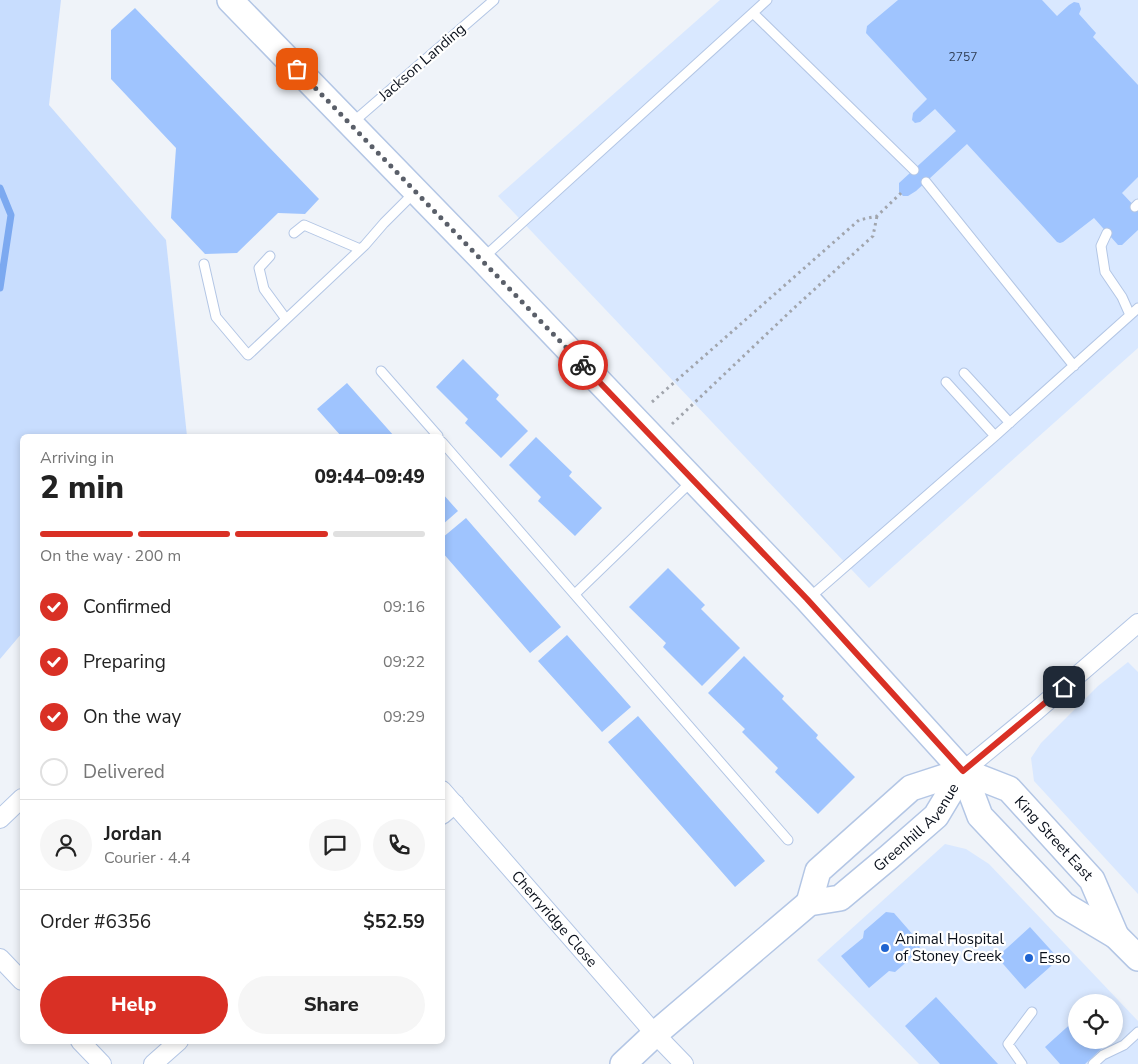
<!DOCTYPE html>
<meta charset="utf-8">
<style>
:root{--surface:#fff;--page:#f6f6f6;--text:#222;--muted:#767676;--line:#e0e0e0;--accent:#d93025}
body{margin:0;font-family:"Nunito Sans",sans-serif;background:var(--page);color:var(--text);height:100vh;display:flex;flex-direction:column;font-size:19px;white-space:nowrap}
*{box-sizing:border-box;margin:0}
p{font-size:16px;color:var(--muted)}
.icon{flex:none;width:28px;height:28px;fill:none;stroke:currentColor;stroke-width:2;stroke-linecap:round;stroke-linejoin:round}
.map{position:relative;flex:1;overflow:hidden}
.panel{position:absolute;left:20px;top:434px;width:425px;height:610px;display:flex;flex-direction:column;background:var(--surface);border-radius:8px;box-shadow:0 2px 8px #0003}
.panel>*{flex:none}
.buttons{position:absolute;left:1068px;top:994px;display:grid;gap:10px}
.buttons a{display:grid;place-items:center;width:55px;height:55px;border-radius:50%;background:var(--surface);box-shadow:0 2px 8px #0003;font-size:25px}
.pin{position:absolute;display:grid;place-items:center;width:42px;height:42px;color:#fff;margin:-21px;border-radius:10px;box-shadow:0 2px 8px #0006}
.courier{position:absolute;display:grid;place-items:center;width:50px;height:50px;margin:-25px;border:4px solid #d93025;border-radius:50%;background:#fff;color:#222;box-shadow:0 1px 6px #0007}
.summary em{font-style:normal;font-weight:800}
.summary div{display:flex;flex-direction:column-reverse}
.summary{display:flex;align-items:center;justify-content:space-between;height:85px;padding:0 20px}
h1{font-size:32px;font-weight:800;line-height:38px}
.bar{display:grid;grid-template-columns:repeat(4,1fr);gap:8px 5px;align-content:center;height:60px;padding:0 20px}
.bar i{height:6px;border-radius:4px;background:var(--line)}
.bar .current{background:var(--accent)}
.bar p{grid-column:span 4}
.line{display:flex;align-items:center;gap:12px;padding:0 20px;border-top:1px solid var(--line)}
.line div{flex:1}
.round{display:grid;place-items:center;flex:none;width:52px;height:52px;border-radius:26px;background:var(--page)}
ol{padding:0 20px;list-style:none}
li{display:flex;align-items:center;gap:15px;height:55px}
li p{margin-inline-start:auto}
li .icon{padding:5px;border-radius:50%;background:var(--accent);color:#fff;stroke-width:4}
li:last-child{color:var(--muted)}
li i{width:28px;height:28px;border:2px solid var(--line);border-radius:50%}
.primary-button{display:flex;gap:10px;margin-top:auto;padding:10px 20px}
.primary-button a{flex:1;height:58px;border-radius:30px;background:var(--accent);color:#fff;font-size:20px;font-weight:800;line-height:58px;text-align:center}
.primary-button a+a{background:var(--page);color:var(--text)}
.map>svg:first-child{display:block}
.built{fill:#d9e8ff;fill-rule:evenodd}
.green{fill:#c8ddfe}
.lines{fill:none;stroke-linecap:round;stroke-linejoin:round}
.stream{stroke:#7ca9f0;stroke-width:7}
.building{fill:#9fc4fe}
.lane-casing{stroke:#b3c6e5;stroke-width:11}
.street-casing{stroke:#b3c6e5;stroke-width:20}
.secondary-casing{stroke:#b3c6e5;stroke-width:28}
.path{stroke:#a1a5ad;stroke-width:3;stroke-dasharray:2.5 4;stroke-linecap:butt}
.lane{stroke:#fff;stroke-width:9}
.street{stroke:#fff;stroke-width:18}
.secondary{stroke:#fff;stroke-width:25}
.done{stroke:#5a5f69;stroke-width:5;stroke-dasharray:0 9}
.route{stroke:#d93025;stroke-width:6}
.poi-dot{fill:#2064d0;stroke:#fff;stroke-width:2}
.labels{text-anchor:middle;stroke-width:4.5;stroke-linejoin:round;paint-order:stroke}
.number-label{font-size:12px;fill:#2f3d54}
.street-label{font-size:15px;fill:#0a101b;stroke:#fff}
.poi-label{font-size:15px;fill:#0a101b;stroke:#fff;text-anchor:start}
</style>
<div class="map">
<svg width="1138" height="1064" viewBox="0 0 1138 1064">
<rect width="100%" height="100%" fill="#eff3f9"/>
<path class="built" d="M720 0H1138V348L869 588 498 196Z
M1128 662 1138 672V894L1034 781 1031 758 1041 743 1098 686Z
M945 844 966 849 989 864 1138 1021V1064H919L817 960ZM1076 1002H1114V1040H1076Z"/>
<path class="green" d="M0 0H61L49 105 166 240 187 436H22V633L0 659Z"/>
<g class="lines">
<path class="stream" d="M0 188 11 215 0 288"/>
</g>
<path class="building" d="M898 0H1042L1057 16 1069 5 1074 2 1079 3 1081 9 1079 14 1096 33 1093 37 1138 85V177L1122 193 1138 210V230L1122 245H1118L1094 218 1063 242 1060 243 1057 242 967 144 916 191 908 196H903L899 192V183L956 131 935 109 920 122 915 123 912 120 913 113 927 99 866 33 867 26Z
M135 8 319 199 305 214 278 213 237 253 205 254 171 218 176 148 111 79V30Z
M463 359 499 395 496 399 528 431 501 458 465 423 468 419 436 387Z
M347 383 394 436H341L317 409Z
M536 437 572 472 569 476 602 508 575 536 538 501 541 497 509 465Z
M442 493 458 511 442 525Z
M466 518 561 627 530 653 442 552V538Z
M668 568 705 605 701 609 740 648 702 686 663 647 666 643 629 607Z
M567 635 631 707 602 732 538 661Z
M744 656 784 696 782 699 818 735 816 738 855 777 818 814 775 772 778 768 742 732 745 729 708 693Z
M638 716 765 861 735 887 608 742Z
M886 912 894 913 921 944 918 952 895 972 889 971 869 988 841 956 863 938 864 931Z
M1030 927 1059 959 1025 989 997 957Z
M936 997 998 1064H940L905 1026Z
M1076 1019V1040H1111L1085 1064H1060L1045 1047Z"/>
<g class="lines">
<g class="lane-casing">
<path id="lane" d="M753 13 914 170
M352 123 494 0
M926 182 1074 366
M1135 207 1138 204
M294 233 304 225 360 249
M1107 233 1101 246 1105 272 1122 297 1130 315
M270 256 259 268 264 289 286 319
M482 259 767 0
M204 264 216 317 248 355 365 245 384 223 415 192
M381 371 438 436
M964 373 1010 423
M946 382 995 436
M442 442 788 840
M575 594 693 480
M808 599 995 436 1138 308
M1022 1064 1008 1044 1032 1012
M1093 1064 1103 1055 1124 1045 1138 1032"/>
</g>
<g class="street-casing">
<g id="street">
<path d="M963 771 1036 711 1138 623"/>
<path id="s1" d="M442 790 655 1034 684 1064"/>
<path d="M442 815 455 804"/>
<path d="M0 819 22 798"/>
<path d="M0 958 22 981"/>
<path d="M80 1041 102 1064"/>
<path d="M153 1064 179 1041"/>
</g>
</g>
<g class="secondary-casing">
<g id="secondary">
<path d="M230 0 482 259 807 599 963 771 980 816 1064 905 1116 936 1138 958"/>
<path id="s2" d="M963 771 1009 789 1092 880 1116 936"/>
<path d="M809 903 818 871 911 788 963 771"/>
<path id="s3" d="M623 1064 655 1034 809 903 840 898 889 857 936 816 963 771"/>
</g>
</g>
<path class="path" d="M652 402 859 220 877 216 901 193
M672 424 794 308 873 236 877 216"/>
<use href="#lane" class="lane"/>
<use href="#street" class="street"/>
<use href="#secondary" class="secondary"/>
</g>
<g class="lines">
<path class="done" d="M297 69 583 365"/>
<path class="route" d="M583 365 807 599 963 771 1064 687"/>
</g>
<g class="poi-dot">
<circle cx="885" cy="948" r="5"/>
<circle cx="1029" cy="958" r="5"/>
</g>
<g class="labels">
<g class="number-label">
<text x="963" y="61">2757</text>
</g>
<g class="street-label">
<text transform="translate(422 62) rotate(-41)" y="5">Jackson Landing</text>
<text dy="5" stroke="none"><textPath href="#s3" startOffset="382">Greenhill Avenue</textPath></text>
<text dy="5" stroke="none"><textPath href="#s2" startOffset="116">King Street East</textPath></text>
<text dy="5" stroke="none"><textPath href="#s1" startOffset="171">Cherryridge Close</textPath></text>
</g>
<g class="poi-label">
<text x="895" y="944">Animal Hospital<tspan x="895" dy="17">of Stoney Creek</tspan></text>
<text x="1039" y="963">Esso</text>
</g>
</g>
</svg>
<div class="buttons">
<a><svg class="icon" aria-label="locate" viewBox="0 0 24 24"><circle cx="12" cy="12" r="6"/><path d="M12 2v4M12 18v4M2 12h4M18 12h4"/></svg></a>
</div>
<div class="pin" style="left:297px;top:69px;background:#ea580c"><svg class="icon" aria-label="bag" viewBox="0 0 24 24"><path d="M5 8h14l-1 12H6zM9 8a3 3 0 0 1 6 0"/></svg></div>
<div class="pin" style="left:1064px;top:687px;background:#1f2937"><svg class="icon" aria-label="home" viewBox="0 0 24 24"><path d="M3 11l9-7 9 7M6 9v11h12V9"/></svg></div>
<div class="courier" style="left:583px;top:365px"><svg class="icon" aria-label="bike" viewBox="0 0 24 24"><circle cx="6" cy="16" r="4"/><circle cx="18" cy="16" r="4"/><path d="M6 16l4-8h5l3 8M10 8l3 8H6M13 5h3"/></svg></div>
<section class="panel">
<div class="summary"><div><h1>2 min</h1><p>Arriving in</p></div><em>09:44–09:49</em></div>
<div class="bar"><i class="current"></i><i class="current"></i><i class="current"></i><i></i><p>On the way · 200 m</p></div>
<ol>
<li><svg class="icon" aria-label="check" viewBox="0 0 24 24"><path d="M5 12l5 5 9-10"/></svg>Confirmed<p>09:16</p></li>
<li><svg class="icon" aria-label="check" viewBox="0 0 24 24"><path d="M5 12l5 5 9-10"/></svg>Preparing<p>09:22</p></li>
<li><svg class="icon" aria-label="check" viewBox="0 0 24 24"><path d="M5 12l5 5 9-10"/></svg>On the way<p>09:29</p></li>
<li><i></i>Delivered</li>
</ol>
<div class="line" style="height:90px"><a class="round"><svg class="icon" aria-label="person" viewBox="0 0 24 24"><circle cx="12" cy="8" r="4"/><path d="M4 21q1-7 8-7t8 7"/></svg></a><div><b>Jordan</b><p>Courier · 4.4</p></div><a class="round"><svg class="icon" aria-label="chat" viewBox="0 0 24 24"><path d="M4 5h16v11H9l-5 4z"/></svg></a><a class="round"><svg class="icon" aria-label="phone" viewBox="0 0 24 24"><path d="M5 4h4l2 5-3 2q2 4 5 5l2-3 5 2v4C11 20 4 13 5 4z"/></svg></a></div>
<div class="line" style="height:65px"><div>Order #6356</div><b>$52.59</b></div>
<div class="primary-button"><a>Help</a><a>Share</a></div>
</section>
</div>
